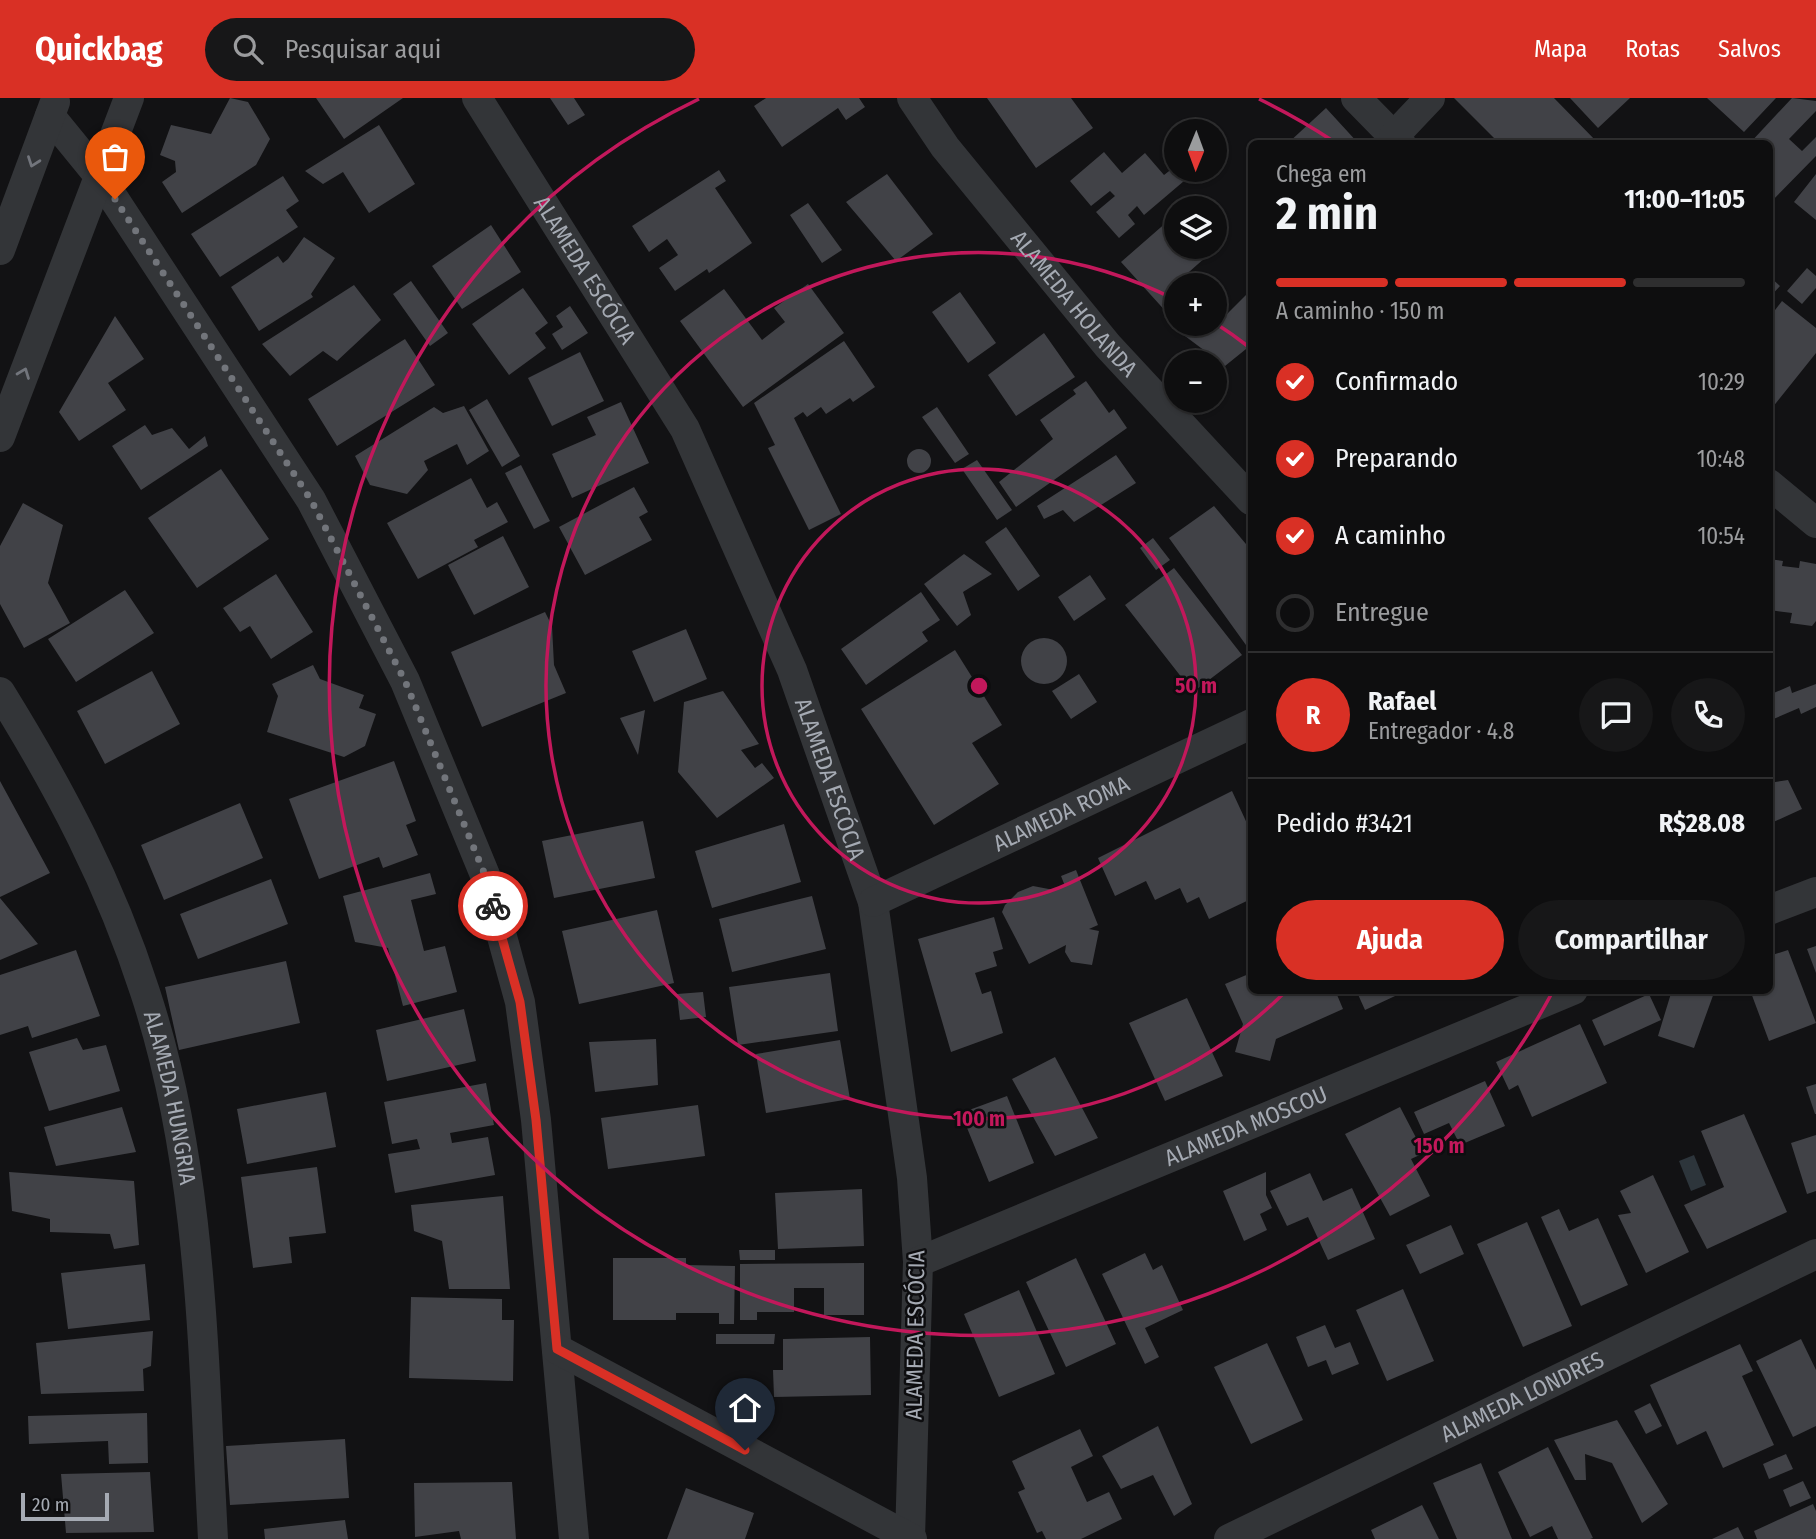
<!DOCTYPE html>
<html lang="pt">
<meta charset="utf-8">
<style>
:root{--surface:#0e0e0f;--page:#171718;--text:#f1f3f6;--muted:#9b9c9e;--line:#2e2e2f;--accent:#d93025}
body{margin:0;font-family:"Fira Sans Condensed",sans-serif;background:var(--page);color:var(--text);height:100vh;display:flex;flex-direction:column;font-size:26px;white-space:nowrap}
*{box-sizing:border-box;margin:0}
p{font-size:23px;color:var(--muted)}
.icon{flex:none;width:38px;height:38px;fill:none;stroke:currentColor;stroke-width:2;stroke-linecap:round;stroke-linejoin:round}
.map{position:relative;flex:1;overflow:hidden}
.details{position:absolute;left:1248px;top:42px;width:525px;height:854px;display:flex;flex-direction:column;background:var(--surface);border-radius:10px;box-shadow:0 2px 5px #0004,0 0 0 2px var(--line)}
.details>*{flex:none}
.needle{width:46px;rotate:181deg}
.fabs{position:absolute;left:1164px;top:21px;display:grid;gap:14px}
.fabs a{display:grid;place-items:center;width:63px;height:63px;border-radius:50%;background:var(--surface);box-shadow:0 2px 5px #0004,0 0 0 2px var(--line);font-size:35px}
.scale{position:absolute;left:21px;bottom:18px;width:88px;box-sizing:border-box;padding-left:7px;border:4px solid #a5aab3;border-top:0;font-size:19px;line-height:24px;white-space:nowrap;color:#a5aab3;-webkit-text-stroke:5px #0d0d0f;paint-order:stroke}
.pin{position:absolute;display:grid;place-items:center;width:60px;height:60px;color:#fff;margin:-72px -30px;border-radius:50% 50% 50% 0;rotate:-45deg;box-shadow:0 0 7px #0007}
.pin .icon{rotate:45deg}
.courier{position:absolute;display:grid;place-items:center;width:70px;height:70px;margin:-35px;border:5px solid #d93025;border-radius:50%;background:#fff;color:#222;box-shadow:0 2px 9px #0007}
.overview em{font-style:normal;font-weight:700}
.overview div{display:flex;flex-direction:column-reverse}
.overview{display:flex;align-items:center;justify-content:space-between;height:119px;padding:0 28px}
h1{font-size:46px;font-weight:700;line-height:52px}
.bar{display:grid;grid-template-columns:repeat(4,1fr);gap:10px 7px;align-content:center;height:84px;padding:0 28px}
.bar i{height:9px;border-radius:5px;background:var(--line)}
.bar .active{background:var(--accent)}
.bar p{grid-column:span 4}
.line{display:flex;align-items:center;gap:18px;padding:0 28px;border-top:2px solid var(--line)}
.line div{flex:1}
.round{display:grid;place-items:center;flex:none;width:74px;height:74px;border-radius:37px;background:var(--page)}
ol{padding:0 28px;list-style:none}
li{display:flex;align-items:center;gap:21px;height:77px}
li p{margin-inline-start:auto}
li .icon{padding:7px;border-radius:50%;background:var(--accent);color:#fff;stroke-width:4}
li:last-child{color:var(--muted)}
li i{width:38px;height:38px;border:4px solid var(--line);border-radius:50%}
.button{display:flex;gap:14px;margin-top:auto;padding:14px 28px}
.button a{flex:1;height:80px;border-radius:42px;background:var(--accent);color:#fff;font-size:28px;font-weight:700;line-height:80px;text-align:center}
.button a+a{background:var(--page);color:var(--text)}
header{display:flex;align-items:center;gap:42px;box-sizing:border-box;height:98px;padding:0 35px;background:var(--accent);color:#fff}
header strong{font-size:33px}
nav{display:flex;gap:38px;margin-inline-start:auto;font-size:24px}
.search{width:490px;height:63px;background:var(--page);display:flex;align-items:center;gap:18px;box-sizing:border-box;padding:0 24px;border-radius:38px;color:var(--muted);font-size:26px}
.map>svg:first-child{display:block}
.water{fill:#2d353b}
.building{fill:#414247}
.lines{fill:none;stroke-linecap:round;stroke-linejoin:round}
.minor{stroke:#333538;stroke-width:30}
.oneway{stroke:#72757c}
.done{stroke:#72757b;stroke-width:7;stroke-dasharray:0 12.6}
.route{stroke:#d93025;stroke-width:9}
.ring{fill:none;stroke:#c2185b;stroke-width:3.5}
.labels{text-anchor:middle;stroke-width:5;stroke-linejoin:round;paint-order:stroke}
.street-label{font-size:23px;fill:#a5aab3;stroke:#0d0d0f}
.centre{fill:#c2185b;stroke:#0d0d0f;stroke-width:3.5}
.ring-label{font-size:21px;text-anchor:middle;font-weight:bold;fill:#c2185b;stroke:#0d0d0f;stroke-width:5;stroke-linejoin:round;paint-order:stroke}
</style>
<header>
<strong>Quickbag</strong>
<div class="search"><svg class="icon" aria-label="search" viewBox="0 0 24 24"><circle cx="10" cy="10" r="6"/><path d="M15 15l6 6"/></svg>Pesquisar aqui</div>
<nav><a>Mapa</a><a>Rotas</a><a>Salvos</a></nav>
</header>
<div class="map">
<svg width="1816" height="1441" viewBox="0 0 1816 1441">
<rect width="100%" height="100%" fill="#121214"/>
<path class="water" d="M1694 1057 1706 1087 1691 1093 1679 1063Z"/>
<path class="building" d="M230 0 248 4 270 41 256 67 182 115 162 84 176 74 175 63 160 57 171 27 211 36Z
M316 0H403L344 41Z
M550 0H574L585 17 568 27Z
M766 0H859L865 9 846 22 838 10 782 49 754 8Z
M987 0H1071L1093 30 1036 70Z
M1454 0H1554L1599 46H1500Z
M1570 0H1630L1598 30Z
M1707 0H1776L1744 34Z
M1792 0 1816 3V13L1789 41 1802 53 1816 39V58L1771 104 1769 46H1749Z
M1326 10 1359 46H1287Z
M379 27 415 86 369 115 343 74 323 86 305 73Z
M1104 54 1122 75 1145 55 1164 77 1173 70 1184 83 1144 117 1137 108 1128 117 1135 126 1119 140 1096 114 1115 98 1110 93 1091 108 1070 83Z
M719 72 726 83 715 90 752 145 709 175 707 171 675 193 659 170 678 157 667 141 649 154 632 128Z
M887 76 933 136 896 163 846 104Z
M1816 76V122L1794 104Z
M283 78 299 103 286 112 298 129 220 179 191 136Z
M808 105 842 152 822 165 790 117Z
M1176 116V149L1215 151 1189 174 1201 187H1176V211L1169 217 1121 164Z
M491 127 521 174 462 211 432 168Z
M304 139 335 160 311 196 313 199 259 233 231 189 278 158 283 165 288 161Z
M1807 170 1816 178V190L1802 206 1787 193Z
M1769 178 1780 188 1769 200Z
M411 183 448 235 430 248 393 196Z
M808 186 844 235 743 309 680 223 724 191 762 242 785 224 774 210Z
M354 187 381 222 337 263 323 253 290 278 262 246Z
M523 190 548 225 535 235 546 250 509 277 472 226Z
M1251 192V247L1225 268 1177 232 1183 226H1203L1210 233Z
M960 194 996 245 968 265 932 214Z
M1782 203 1816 230V255L1772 310 1769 307V220Z
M570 208 588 235 562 252 552 236 563 229 556 218Z
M115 218 144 261 108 285 126 312 79 343 59 314Z
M1044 235 1075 279 1016 318 988 277Z
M405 241 435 287 337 348 308 301Z
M844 243 875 289 853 304 850 300 826 316 821 309 807 319 803 314 794 320 841 416 809 432 768 350 775 347 754 305Z
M580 254 604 303 552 328 528 280Z
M1086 283 1109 315 1114 311 1127 330 1016 409 999 384 1053 341 1040 322 1076 296 1073 292Z
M487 301 520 358 502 369 469 312Z
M621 304 649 365 572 400 552 356 596 337 587 319Z
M464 308 489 353 467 367 457 346 424 363 428 372 407 396 370 387 355 358 434 309 443 315Z
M937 309 969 356 955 365 922 319Z
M145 327 152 337 172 330 189 351 205 338 208 348 141 392 112 348Z
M907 363a12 12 0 1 1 24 0a12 12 0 1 1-24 0Z
M1116 357 1136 385 1074 424 1063 412 1044 421 1037 408Z
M977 362 1012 412 997 422 962 371Z
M521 367 550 423 534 431 505 375Z
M221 371 269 441 197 490 148 420Z
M471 380 487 410 497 404 508 424 474 442 478 449 418 481 387 425Z
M634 389 648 414 639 419 652 442 585 477 559 429Z
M23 405 63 427 48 485 70 525 24 550 0 506V448Z
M1214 408 1251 452V554L1169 440Z
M1006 429 1040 478 1018 493 985 444Z
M503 438 529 489 474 517 448 467Z
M1153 440 1170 462 1156 472 1140 450Z
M964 456 992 476 963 494 971 517 957 528 924 486Z
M1769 461 1783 463 1782 468 1799 470 1800 463 1816 466V523L1812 528 1790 525 1792 515 1769 512Z
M1174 470 1242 557 1193 594 1125 507Z
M276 476 313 534 271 561 250 528 240 534 223 510Z
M1090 477 1106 501 1074 523 1058 499Z
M125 492 154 535 76 584 48 541Z
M921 494 940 522 922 534 928 543 866 587 841 551Z
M545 514 552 528 554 567 566 595 482 629 451 554Z
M686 531 707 581 654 604 632 553Z
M1021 563a23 23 0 1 1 46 0a23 23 0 1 1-46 0Z
M955 552 1002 627 972 645 999 686 934 727 861 611Z
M313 567 320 581 364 597 359 610 376 616 365 648 344 659 267 634 278 598 272 586Z
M152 573 180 626 105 666 77 613Z
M1079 576 1097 604 1071 621 1052 593Z
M1816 586V609L1801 616 1799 610 1769 623V597L1790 588 1792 595Z
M723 593 759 646 741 652 755 670 762 665 774 680 717 720 678 674 684 604Z
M645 612 638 657 620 620Z
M394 663 416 723 406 727 418 757 383 770 379 759 319 781 289 701Z
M1788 682 1802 711 1769 726V685Z
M0 683 50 775 0 799Z
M1232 693 1251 734V801L1209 821 1199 799 1187 805 1180 790 1155 802 1146 783 1115 798 1098 760Z
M240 705 263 760 164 802 141 747Z
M643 723 655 780 554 800 542 743Z
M784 726 801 784 712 810 695 753Z
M1076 772 1098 827 1089 831 1099 833 1092 867 1071 864 1065 854 1066 847 1029 866 1002 814 1005 807 1018 794 1033 788 1054 792 1065 788 1061 778Z
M430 775 436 796 411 802 424 853 445 848 457 894 403 908 388 850 355 844 343 798Z
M271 781 288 826 198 861 180 816Z
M812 798 826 851 732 874 719 821Z
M0 800 38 846 0 862Z
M657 812 674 885 579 906 562 833Z
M994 819 1003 851 993 854 997 868 975 875 982 896 991 893 1003 935 951 954 918 841Z
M1816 848V875L1807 851Z
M76 852 100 918 32 940 28 928 0 937V877Z
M1788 852 1816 925 1769 943 1750 892H1769V858Z
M286 863 300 925 179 952 165 889Z
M830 875 838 933 738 947 729 889Z
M1251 875V892H1335L1343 911 1276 941 1270 963 1235 954 1243 926 1225 886Z
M1356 892H1408L1365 912Z
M1672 892H1715L1694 950 1658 938Z
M703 894 706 919 680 922 677 896Z
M1649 896 1661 922 1604 948 1592 922Z
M1187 900 1223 978 1165 1003 1129 925Z
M464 911 476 963 387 983 376 932Z
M1580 926 1607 985 1532 1019 1518 987 1509 992 1496 964Z
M77 940 83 952 106 947 120 993 49 1013 29 954Z
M656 941 658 987 595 994 589 944Z
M840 942 850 1001 766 1015 756 956Z
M1055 959 1098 1040 1055 1058 1012 981Z
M1485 983 1505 1028 1460 1047 1449 1025 1424 1036 1414 1014Z
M486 985 494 1027 450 1035 452 1045 488 1039 495 1077 395 1095 388 1056 420 1051 417 1041 392 1046 384 1004Z
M1816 986V1016H1815L1806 989Z
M326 994 336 1049 247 1066 237 1011Z
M1007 998 1034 1065 989 1084 961 1015Z
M698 1007 705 1058 608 1071 601 1020Z
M122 1009 136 1054 56 1068 44 1029Z
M1400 1009 1424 1055 1411 1061 1430 1098 1390 1118 1345 1036Z
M1744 1016 1787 1114 1707 1151 1684 1107 1724 1089 1701 1033Z
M1816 1037V1093L1807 1096 1791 1045Z
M317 1069 326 1135 289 1139 292 1165 253 1170 241 1079Z
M9 1074 134 1083 139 1147 114 1151 110 1136 50 1134V1121L12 1113Z
M1266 1074V1097L1272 1110 1260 1116 1267 1132 1244 1143 1223 1093Z
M1310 1075 1323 1103 1352 1090 1375 1141 1328 1162 1308 1119 1287 1128 1270 1093Z
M1653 1077 1689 1154 1646 1175 1618 1117 1631 1115 1620 1093Z
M862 1091 864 1148 778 1151 775 1095Z
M503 1098 510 1191H449L442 1143 414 1133 411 1107Z
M1559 1111 1569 1133 1598 1120 1628 1187 1581 1208 1541 1119Z
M1527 1124 1572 1228 1523 1249 1477 1146Z
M1451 1127 1464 1156 1420 1176 1406 1147Z
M739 1152H775V1162H740Z
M1145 1155 1153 1172 1162 1167 1183 1212 1145 1230 1159 1259 1145 1266 1102 1176Z
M613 1160H686V1167L735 1168 734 1226H719V1215H676V1222H613Z
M1076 1160 1116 1246 1066 1269 1026 1184Z
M864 1165V1217H824V1190H794V1214H757V1222H740V1166Z
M145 1166 150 1222 68 1231 61 1175Z
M1403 1191 1434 1263 1387 1283 1356 1212Z
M1019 1192 1055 1276 999 1299 964 1216Z
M411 1199 502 1201V1222H514L513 1283 409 1280Z
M1325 1227 1335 1250 1350 1244 1359 1266 1332 1277 1326 1262 1308 1269 1296 1239Z
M153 1233 151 1268 143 1271 144 1293 41 1296 36 1245Z
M716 1236H775L774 1246H716Z
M870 1239 871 1297 774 1299 773 1272H783V1241Z
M1801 1241 1816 1272V1328L1793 1339 1756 1263Z
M1267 1245 1303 1322 1251 1346 1214 1269Z
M1740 1246 1753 1273 1742 1278 1774 1347 1723 1370 1706 1333 1677 1347 1650 1287Z
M1650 1305 1662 1328 1646 1336 1634 1313Z
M147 1315 148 1365 109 1366 108 1343 29 1346 28 1318Z
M1617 1322 1668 1406 1642 1425 1612 1365 1585 1356 1586 1382H1575L1554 1342Z
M1158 1328 1192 1406 1174 1418 1153 1377 1121 1391 1102 1358Z
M1080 1331 1093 1358 1071 1369 1087 1404 1109 1394 1122 1421 1081 1441H1046L1042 1433 1037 1435 1018 1394 1025 1391 1012 1363Z
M345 1341 349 1400 230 1407 226 1348Z
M1548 1349 1593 1440 1590 1441H1558L1552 1428 1530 1439 1498 1374Z
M1786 1356 1793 1371 1769 1381 1763 1366Z
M1481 1365 1512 1441H1457L1433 1385Z
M150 1374 154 1434 66 1435 61 1376Z
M1803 1383 1811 1400 1790 1409 1783 1392Z
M512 1384 516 1441H461L459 1433 415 1439 414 1385Z
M686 1390 754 1415 745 1441H667Z
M1813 1406 1816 1413V1441H1757L1754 1433Z
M1422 1407 1439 1441H1375L1371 1432Z
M345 1422 348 1441H265L264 1431Z
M1738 1429 1744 1441H1712Z"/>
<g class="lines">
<g class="minor">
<path id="s1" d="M477 0 685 331 792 572 873 804 912 1080 918 1164 910 1440"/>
<path id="s2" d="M912 0 945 49 1108 248 1251 402"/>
<path d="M1356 0 1401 46"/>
<path d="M50 18 99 78 311 402 405 583 485 777 520 904 536 1022 574 1441"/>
<path d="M1394 38 1430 0"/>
<path d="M0 152 55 4"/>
<path d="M0 339 129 0"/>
<path d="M1769 386 1816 425"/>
<path id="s3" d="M0 594C60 691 110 785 145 894 203 1070 203 1259 213 1441"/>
<path id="s4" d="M873 804 1251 626"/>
<path d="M1769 812 1816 794"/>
<path id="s5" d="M918 1164 1573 892"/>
<path d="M557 1251 912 1441"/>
<path id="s6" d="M1229 1441 1816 1156"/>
</g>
</g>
<defs><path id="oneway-chevron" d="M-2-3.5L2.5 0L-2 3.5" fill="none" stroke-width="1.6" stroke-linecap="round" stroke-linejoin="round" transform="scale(1.75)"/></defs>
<g class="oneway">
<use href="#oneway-chevron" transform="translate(33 64) rotate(110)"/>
<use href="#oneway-chevron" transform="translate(24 275) rotate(-69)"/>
</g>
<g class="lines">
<path class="done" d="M115 101 311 402 405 583 485 777 493 808"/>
<path class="route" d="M493 808 520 904 536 1022 557 1251 745 1352"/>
</g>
<g class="ring">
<circle cx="979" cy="588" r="217"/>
<path d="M1285 894A433 433 0 1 1 1176 202M1215 225A433 433 0 0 1 1249 249"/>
<path d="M1553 893A650 650 0 1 1 699 1M1259 1A650 650 0 0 1 1333 43"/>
</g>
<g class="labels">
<g class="street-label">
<text dy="8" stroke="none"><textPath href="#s1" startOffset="203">ALAMEDA ESCÓCIA</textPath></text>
<text dy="8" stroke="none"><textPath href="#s2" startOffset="262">ALAMEDA HOLANDA</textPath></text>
<text dy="8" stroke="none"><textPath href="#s1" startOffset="770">ALAMEDA ESCÓCIA</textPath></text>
<text dy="8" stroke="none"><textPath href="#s4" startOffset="208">ALAMEDA ROMA</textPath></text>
<text dy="8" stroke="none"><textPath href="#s3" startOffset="443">ALAMEDA HUNGRIA</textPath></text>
<text dy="8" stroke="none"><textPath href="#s5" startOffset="355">ALAMEDA MOSCOU</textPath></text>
<text transform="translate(915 1237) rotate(-89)" y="8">ALAMEDA ESCÓCIA</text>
<text dy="8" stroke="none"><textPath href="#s6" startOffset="326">ALAMEDA LONDRES</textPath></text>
</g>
</g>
<circle cx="979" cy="588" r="10" class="centre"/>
<g class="ring-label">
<text x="1196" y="595">50 m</text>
<text x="979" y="1028">100 m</text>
<text x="1439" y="1055">150 m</text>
</g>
</svg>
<div class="fabs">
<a><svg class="needle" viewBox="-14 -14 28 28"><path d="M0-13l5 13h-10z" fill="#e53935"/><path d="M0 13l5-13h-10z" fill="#9b9c9e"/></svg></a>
<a><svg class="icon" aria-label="layers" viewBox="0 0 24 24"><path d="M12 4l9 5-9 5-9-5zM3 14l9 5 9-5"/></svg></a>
<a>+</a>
<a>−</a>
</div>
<div class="scale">20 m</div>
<div class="pin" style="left:115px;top:101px;background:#ea580c"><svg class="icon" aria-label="bag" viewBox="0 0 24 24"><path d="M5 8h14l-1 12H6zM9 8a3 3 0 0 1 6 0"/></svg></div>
<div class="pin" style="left:745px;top:1352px;background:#1f2937"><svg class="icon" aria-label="home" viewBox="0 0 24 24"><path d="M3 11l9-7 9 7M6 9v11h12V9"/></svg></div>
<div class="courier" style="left:493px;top:808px"><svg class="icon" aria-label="bike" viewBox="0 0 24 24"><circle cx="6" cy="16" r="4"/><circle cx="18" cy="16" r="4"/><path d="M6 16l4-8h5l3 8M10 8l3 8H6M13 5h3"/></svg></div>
<section class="details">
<div class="overview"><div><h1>2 min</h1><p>Chega em</p></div><em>11:00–11:05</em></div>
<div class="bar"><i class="active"></i><i class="active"></i><i class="active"></i><i></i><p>A caminho · 150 m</p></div>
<ol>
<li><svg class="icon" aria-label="check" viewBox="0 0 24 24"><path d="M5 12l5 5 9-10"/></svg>Confirmado<p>10:29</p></li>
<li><svg class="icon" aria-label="check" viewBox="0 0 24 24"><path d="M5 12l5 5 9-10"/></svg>Preparando<p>10:48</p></li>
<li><svg class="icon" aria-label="check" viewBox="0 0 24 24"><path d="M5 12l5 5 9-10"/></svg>A caminho<p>10:54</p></li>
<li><i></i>Entregue</li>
</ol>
<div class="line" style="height:126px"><b class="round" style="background:var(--accent);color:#fff">R</b><div><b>Rafael</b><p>Entregador · 4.8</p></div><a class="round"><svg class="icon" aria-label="chat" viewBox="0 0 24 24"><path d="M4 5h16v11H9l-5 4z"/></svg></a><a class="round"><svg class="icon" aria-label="phone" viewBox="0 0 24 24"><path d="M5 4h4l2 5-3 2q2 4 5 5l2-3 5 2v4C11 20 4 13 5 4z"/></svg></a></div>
<div class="line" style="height:91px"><div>Pedido #3421</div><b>R$28.08</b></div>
<div class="button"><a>Ajuda</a><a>Compartilhar</a></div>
</section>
</div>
